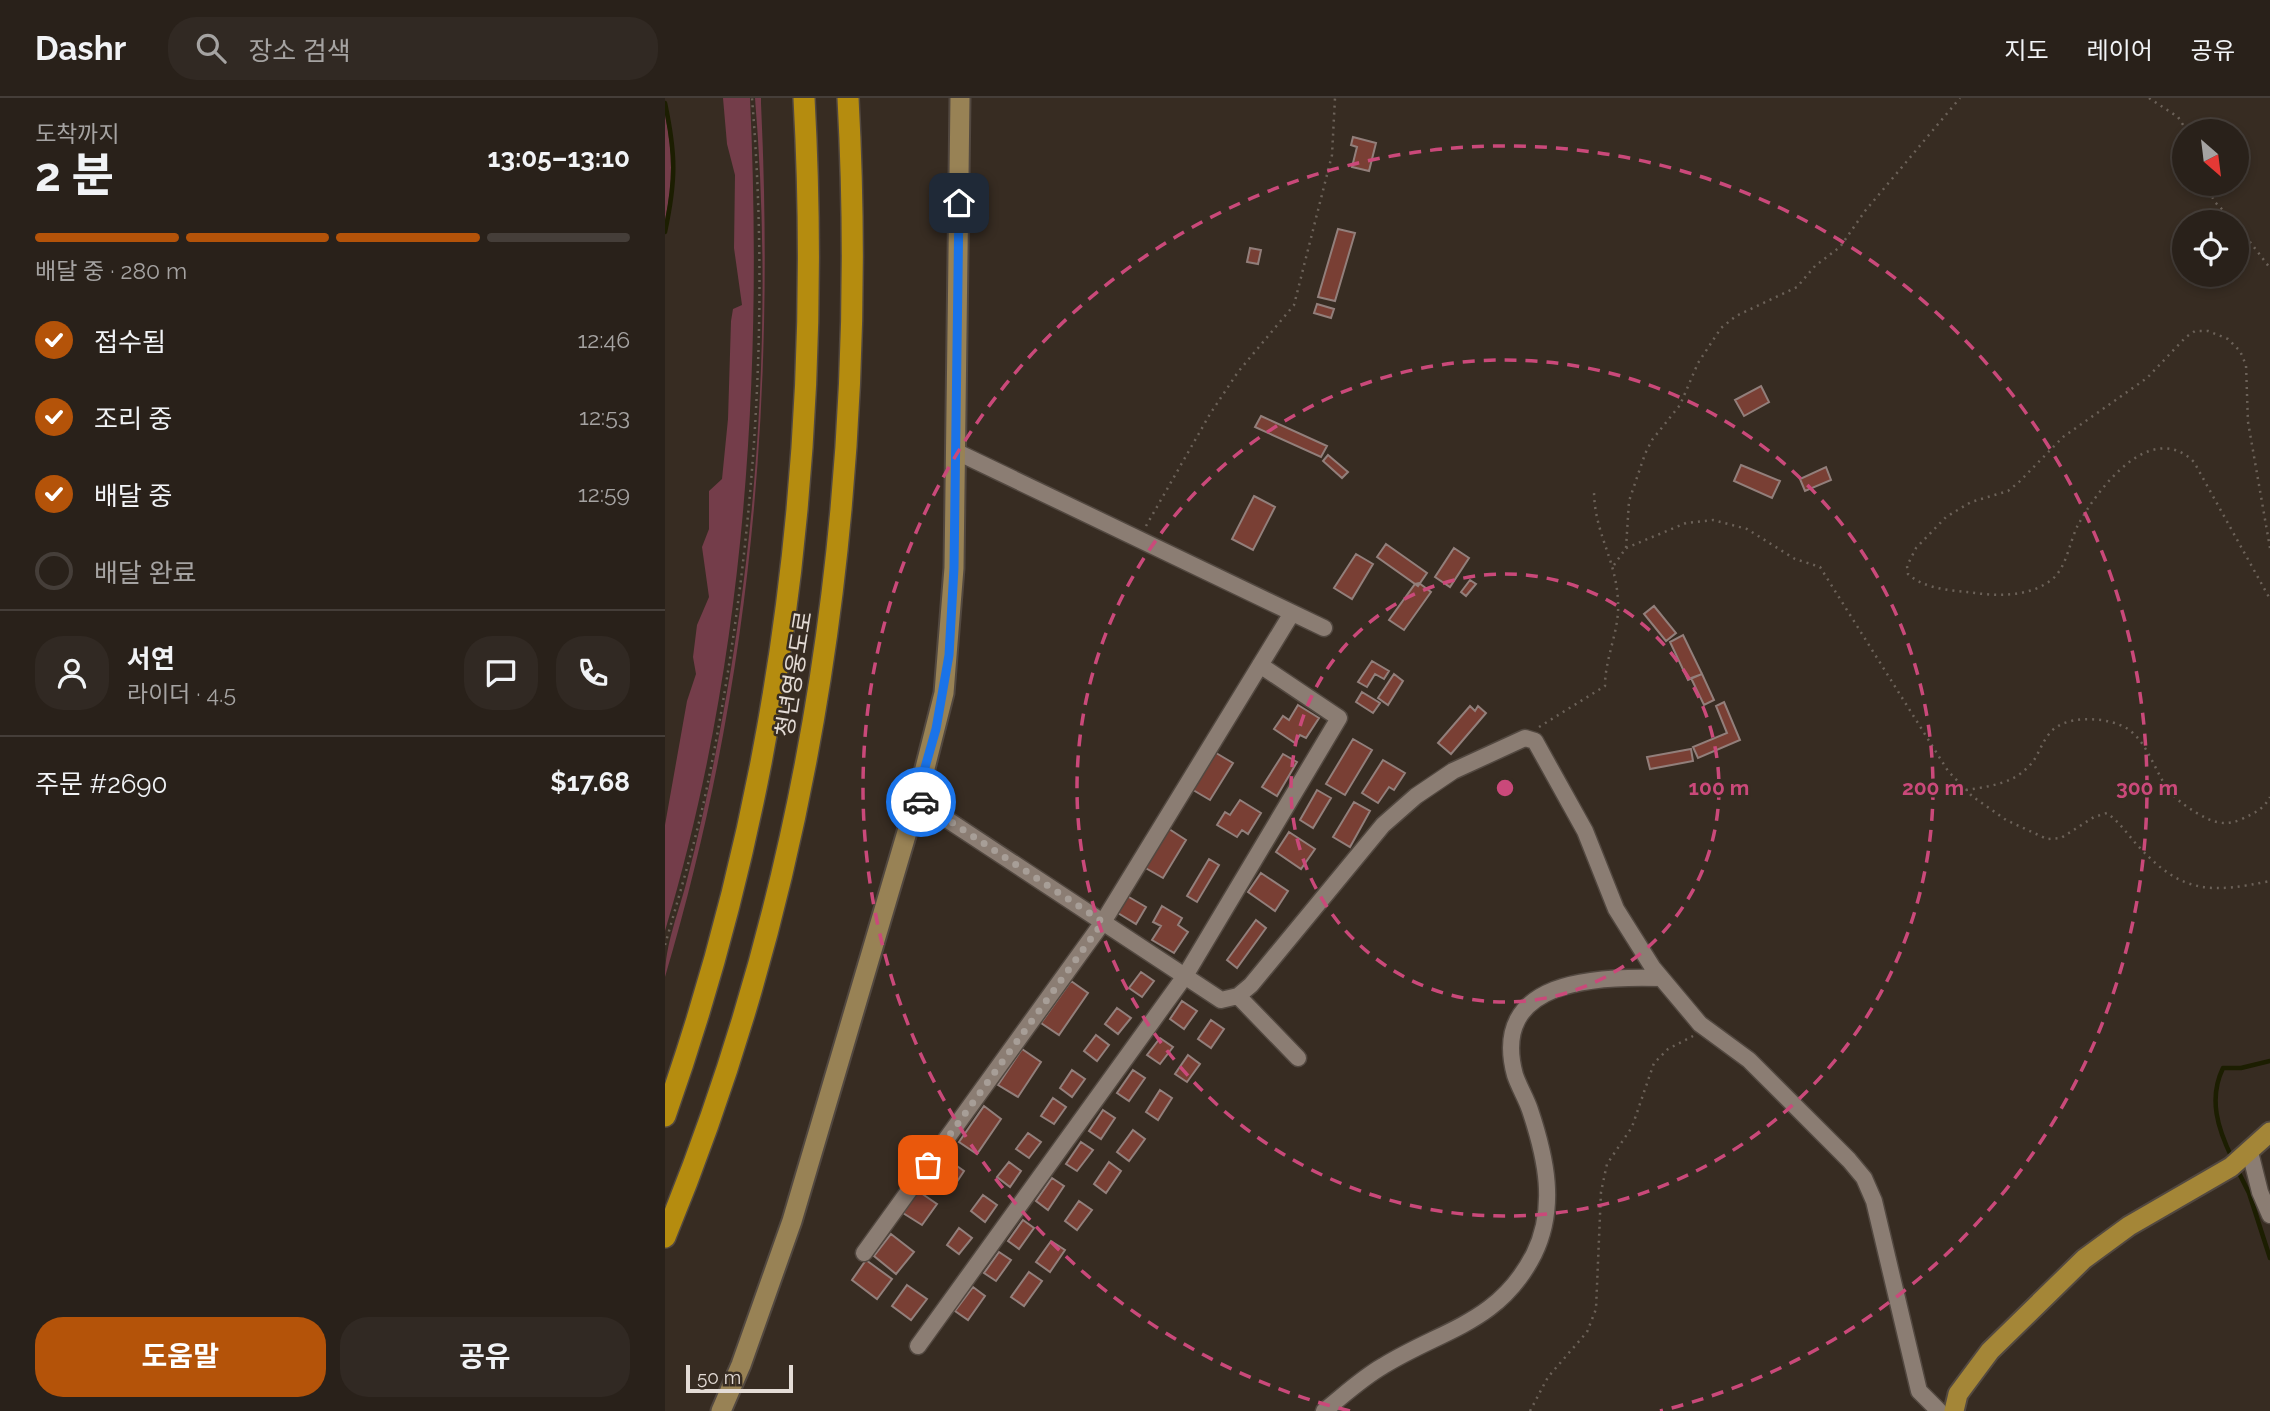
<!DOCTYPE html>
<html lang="ko">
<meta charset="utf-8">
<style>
:root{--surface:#29211a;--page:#312923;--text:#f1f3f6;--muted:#a5a3a2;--line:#453e39;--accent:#b45309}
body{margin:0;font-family:Raleway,"Noto Sans KR",sans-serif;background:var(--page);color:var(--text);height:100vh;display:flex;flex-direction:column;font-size:26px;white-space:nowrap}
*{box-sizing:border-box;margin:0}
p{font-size:23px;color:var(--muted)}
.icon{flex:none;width:38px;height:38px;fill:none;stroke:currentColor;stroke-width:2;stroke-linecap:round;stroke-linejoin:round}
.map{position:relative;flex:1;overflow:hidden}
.side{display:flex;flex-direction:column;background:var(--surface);width:665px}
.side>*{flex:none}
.needle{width:46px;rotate:152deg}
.fabs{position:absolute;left:1507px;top:21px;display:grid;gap:14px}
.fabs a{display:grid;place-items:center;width:77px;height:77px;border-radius:50%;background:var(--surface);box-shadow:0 4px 10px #0003,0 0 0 2px var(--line);font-size:35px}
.scale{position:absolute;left:21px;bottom:18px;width:107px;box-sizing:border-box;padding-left:7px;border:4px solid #e4dcd6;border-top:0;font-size:19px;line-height:24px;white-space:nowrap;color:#e4dcd6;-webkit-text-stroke:5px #372c22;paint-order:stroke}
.pin{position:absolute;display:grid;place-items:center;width:60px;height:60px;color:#fff;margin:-30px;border-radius:14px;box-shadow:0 4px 10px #0006}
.courier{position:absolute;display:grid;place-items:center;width:70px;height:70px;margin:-35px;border:5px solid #1a73e8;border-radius:50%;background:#fff;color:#222;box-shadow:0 2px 9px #0007}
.summary em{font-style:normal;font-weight:700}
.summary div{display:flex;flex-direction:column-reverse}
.summary{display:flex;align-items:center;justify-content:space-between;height:119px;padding:0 35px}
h1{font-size:46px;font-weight:700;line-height:52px}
.bar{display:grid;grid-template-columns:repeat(4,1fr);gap:10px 7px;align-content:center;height:84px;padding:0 35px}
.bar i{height:9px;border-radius:5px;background:var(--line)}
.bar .current{background:var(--accent)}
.bar p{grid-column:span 4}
.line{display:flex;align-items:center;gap:18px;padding:0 35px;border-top:2px solid var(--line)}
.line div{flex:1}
.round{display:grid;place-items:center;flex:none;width:74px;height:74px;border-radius:28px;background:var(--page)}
ol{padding:0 35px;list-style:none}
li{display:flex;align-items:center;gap:21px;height:77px}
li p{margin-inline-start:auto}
li .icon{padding:7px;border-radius:50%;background:var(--accent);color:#fff;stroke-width:4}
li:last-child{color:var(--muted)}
li i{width:38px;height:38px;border:4px solid var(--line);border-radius:50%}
.action{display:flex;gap:14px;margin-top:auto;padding:14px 35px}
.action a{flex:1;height:80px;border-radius:28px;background:var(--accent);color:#fff;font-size:28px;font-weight:700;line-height:80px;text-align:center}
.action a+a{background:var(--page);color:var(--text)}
header{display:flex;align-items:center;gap:42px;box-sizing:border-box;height:98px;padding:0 35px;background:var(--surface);border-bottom:2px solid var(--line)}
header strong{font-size:33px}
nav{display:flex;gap:38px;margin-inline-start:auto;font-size:24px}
.search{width:490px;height:63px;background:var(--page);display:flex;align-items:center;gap:18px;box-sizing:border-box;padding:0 24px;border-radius:28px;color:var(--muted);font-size:26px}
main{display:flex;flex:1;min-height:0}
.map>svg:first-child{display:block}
.green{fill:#743d4a}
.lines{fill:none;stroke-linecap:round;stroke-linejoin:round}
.stream{stroke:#1c1e01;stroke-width:4.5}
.building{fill:#793f34;stroke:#927f7b;stroke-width:2}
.minor-casing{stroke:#524840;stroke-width:19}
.secondary-casing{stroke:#524840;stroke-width:23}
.primary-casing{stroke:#524840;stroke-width:23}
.motorway-casing{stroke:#524840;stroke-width:24}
.path{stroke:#6c6259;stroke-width:2.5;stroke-dasharray:2 5;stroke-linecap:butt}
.minor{stroke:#8b7d73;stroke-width:16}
.secondary{stroke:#988255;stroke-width:19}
.primary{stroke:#a48637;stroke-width:19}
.motorway{stroke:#b58c0f;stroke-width:21}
.done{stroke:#a79e97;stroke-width:7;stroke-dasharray:0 12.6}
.route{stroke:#1a73e8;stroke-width:9}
.ring{fill:none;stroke:#ca497a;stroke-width:3.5;stroke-dasharray:12 9}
.labels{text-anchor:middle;stroke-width:5;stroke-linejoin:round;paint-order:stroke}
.street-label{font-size:23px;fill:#e4dcd6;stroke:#372c22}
.centre{fill:#ca497a;stroke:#372c22;stroke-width:3.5}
.ring-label{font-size:21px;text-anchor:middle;font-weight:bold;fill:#ca497a;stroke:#372c22;stroke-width:5;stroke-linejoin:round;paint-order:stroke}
</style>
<header>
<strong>Dashr</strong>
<div class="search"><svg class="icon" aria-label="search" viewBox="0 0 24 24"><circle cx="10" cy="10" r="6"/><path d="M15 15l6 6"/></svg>장소 검색</div>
<nav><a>지도</a><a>레이어</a><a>공유</a></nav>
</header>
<main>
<section class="side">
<div class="summary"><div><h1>2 분</h1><p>도착까지</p></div><em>13:05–13:10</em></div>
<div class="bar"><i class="current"></i><i class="current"></i><i class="current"></i><i></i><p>배달 중 · 280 m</p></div>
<ol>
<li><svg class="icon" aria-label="check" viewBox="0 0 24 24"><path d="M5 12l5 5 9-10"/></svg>접수됨<p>12:46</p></li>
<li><svg class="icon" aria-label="check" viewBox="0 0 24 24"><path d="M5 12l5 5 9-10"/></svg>조리 중<p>12:53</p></li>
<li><svg class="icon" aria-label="check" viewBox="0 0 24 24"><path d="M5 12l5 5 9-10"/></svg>배달 중<p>12:59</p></li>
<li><i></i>배달 완료</li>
</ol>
<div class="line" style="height:126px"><a class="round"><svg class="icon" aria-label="person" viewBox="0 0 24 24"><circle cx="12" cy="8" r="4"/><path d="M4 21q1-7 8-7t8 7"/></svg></a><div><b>서연</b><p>라이더 · 4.5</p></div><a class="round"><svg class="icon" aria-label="chat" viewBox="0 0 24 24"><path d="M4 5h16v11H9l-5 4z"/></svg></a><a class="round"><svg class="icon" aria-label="phone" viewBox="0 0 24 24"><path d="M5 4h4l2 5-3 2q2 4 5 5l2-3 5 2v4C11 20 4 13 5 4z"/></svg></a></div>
<div class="line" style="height:91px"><div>주문 #2690</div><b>$17.68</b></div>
<div class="action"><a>도움말</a><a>공유</a></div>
</section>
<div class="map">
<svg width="1605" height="1313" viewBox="0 0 1605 1313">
<rect width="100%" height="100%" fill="#372c22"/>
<path class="green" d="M58 0H85C98 279 80 565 0 833V727L22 603 31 576 28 559 32 527 44 499 37 449 44 431V393L57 381 63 321 66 223 68 211 77 207 69 150 70 77 62 46Z
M90 0H96V5C110 306 86 589 0 879 0 846 14 814 22 782 36 729 47 675 57 622 95 419 107 206 90 0Z
M0 17C8 54 8 85 0 122Z"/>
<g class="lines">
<path class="stream" d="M0 5C11 57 11 82 0 134
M1567 1060C1553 1031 1543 1001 1558 970H1576L1605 963
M1572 1071 1584 1095 1605 1160"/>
</g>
<path class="building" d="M688 39 711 45 704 73 687 69 692 49 686 47Z
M673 131 690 135 670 203 653 199Z
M585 150 596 152 593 166 582 164Z
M652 206 669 211 666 220 649 215Z
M1096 288 1104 304 1079 318 1070 302Z
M596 318 662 348 656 359 590 329Z
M663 357 683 374 677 380 658 363Z
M1076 367 1115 383 1107 400 1069 383Z
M1161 369 1166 382 1140 393 1135 381Z
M589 398 610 409 588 452 567 441Z
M721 446 762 475 753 488 712 459Z
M789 450 804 460 785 489 770 479Z
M691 456 708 466 687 501 669 490Z
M805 482 811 486 801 498 796 494Z
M754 485 766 494 739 532 724 522 750 486Z
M989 508 1011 535 1001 543 979 516Z
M1018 537 1037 576 1023 582 1005 544Z
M707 563 724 573 719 581 710 576 702 589 693 584Z
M729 576 738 583 723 607 713 600Z
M1037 576 1049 602 1039 607 1026 580Z
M697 594 715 605 708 615 691 604Z
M1059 604 1075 642 1033 660 1028 649 1062 635 1051 608Z
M633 607 654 620 641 640 635 637 630 645 609 631 618 618 624 622Z
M805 608 810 613 813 608 821 615 786 656 773 645Z
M688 641 707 652 680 697 661 686Z
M1026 651 1028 663 985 671 982 659Z
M546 652 568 665 545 702 523 689Z
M618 656 632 664 612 698 597 689Z
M718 662 740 675 729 692 724 689 713 705 697 695Z
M652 692 666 700 648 730 635 722Z
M575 702 596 715 583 736 577 732 572 739 552 727 560 714 565 717Z
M689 704 705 713 685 749 668 739Z
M501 729 521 742 498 780 477 768Z
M624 734 650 751 636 771 611 754Z
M544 761 554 767 532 804 522 798Z
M596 775 623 793 610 813 583 794Z
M457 795 481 809 471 826 448 812Z
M497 808 517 820 513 827 523 834 509 855 487 842 496 828 488 824Z
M591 822 601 830 572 870 562 862Z
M476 874 489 883 477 899 464 890Z
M406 883 423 895 394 937 376 925Z
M517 903 532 913 519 931 505 921Z
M452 910 466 920 453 936 440 926Z
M546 922 559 931 546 950 533 941Z
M431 937 444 947 432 963 419 953Z
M495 940 508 949 495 966 482 957Z
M357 951 376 964 353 999 333 987Z
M523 957 535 966 522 984 510 976Z
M407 972 420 981 407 999 395 990Z
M468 972 480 980 464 1003 452 995Z
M495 992 507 1000 493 1022 481 1014Z
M388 1000 401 1009 389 1026 376 1018Z
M319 1008 336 1021 312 1056 294 1044Z
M438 1012 450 1020 436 1041 424 1033Z
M468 1032 480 1041 464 1063 452 1054Z
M363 1035 376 1044 364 1060 351 1051Z
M416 1044 428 1052 412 1073 401 1066Z
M282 1061 299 1073 286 1093 268 1082Z
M344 1064 356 1073 345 1089 332 1079Z
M444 1064 456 1073 441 1095 429 1086Z
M387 1080 399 1088 383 1112 371 1103Z
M253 1093 272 1106 257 1127 238 1115Z
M318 1097 332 1107 320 1124 306 1113Z
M414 1103 427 1112 412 1132 400 1123Z
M358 1122 369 1130 354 1151 343 1143Z
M294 1130 307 1140 294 1156 282 1147Z
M226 1136 249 1154 231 1176 209 1158Z
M386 1143 400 1152 385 1174 371 1164Z
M334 1154 346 1162 331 1183 319 1175Z
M201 1162 227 1181 212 1201 187 1182Z
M364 1174 377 1183 359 1208 346 1199Z
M242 1187 262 1201 246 1222 227 1208Z
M308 1189 320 1198 303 1222 290 1213Z"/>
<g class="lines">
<g class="minor-casing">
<path id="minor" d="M290 353 659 530
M251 701 556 902 573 898 586 887 718 727 751 698 788 673 860 640 870 643 920 733 951 811 988 870 1035 926 1084 962 1184 1062 1199 1080 1209 1103 1254 1293 1274 1313
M573 898 633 960
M1585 1054 1595 1094 1605 1117
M199 1155 438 824 627 515
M253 1248 520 878 674 620 595 567
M659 1313C679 1297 697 1280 718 1268 778 1231 834 1225 869 1156 892 1109 881 1060 865 1012 861 1000 854 989 850 977 824 881 932 878 996 880"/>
</g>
<g class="secondary-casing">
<path id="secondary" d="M56 1313 76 1267 127 1123 255 690 279 595 289 470 295 0"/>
</g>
<g class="primary-casing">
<path id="primary" d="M1289 1313 1293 1296 1325 1253 1419 1161 1464 1128 1566 1069 1605 1034"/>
</g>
<g class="motorway-casing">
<path id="motorway" d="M0 1018C116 690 158 347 139 0
M0 1139C149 778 204 389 183 0"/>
</g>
<path class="path" d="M1484 0 1513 19 1522 33
M1542 86 1549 103 1569 124
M1572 127 1605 170
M481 428 545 316 573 274 629 207 667 57 670 0
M961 450 1021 425 1048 422 1082 431 1130 461 1155 469 1283 673 1307 698 1341 722 1382 741 1396 740 1429 719 1442 715C1456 725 1464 739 1476 751 1518 796 1547 795 1605 783
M1605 450 1583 324 1581 267 1575 253 1563 241 1543 233H1530L1521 239 1482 280 1398 339 1354 384 1343 393 1306 404 1281 419 1251 450 1242 468 1243 476C1258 490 1282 492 1302 494 1330 498 1361 500 1385 483 1402 471 1404 444 1413 427 1433 390 1486 321 1529 364L1605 501
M949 467 961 450 964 403 980 356 987 342 1015 307 1033 265 1056 230 1071 218 1132 189 1150 168 1175 149 1200 113 1295 0
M874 629 940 588C940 559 955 532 953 503 951 460 929 435 929 392
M1301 692C1321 689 1346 686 1361 671 1373 661 1375 647 1384 636 1398 617 1436 619 1455 627 1482 637 1489 675 1506 695 1515 705 1529 714 1541 720 1553 726 1564 727 1577 721 1589 715 1598 712 1605 699
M0 847C15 794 31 742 42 689 88 464 106 229 87 0
M865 1313 883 1279 922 1234 931 1211 936 1094 942 1066 967 1029 989 965 1003 951 1028 938"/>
<use href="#minor" class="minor"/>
<use href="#secondary" class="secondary"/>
<use href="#primary" class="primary"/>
<use href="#motorway" class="motorway"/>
</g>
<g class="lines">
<path class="done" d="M256 704 438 824 263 1067"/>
<path class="route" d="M256 704 251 701 271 631 284 557 289 470 294 105"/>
</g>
<g class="ring">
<circle cx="840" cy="690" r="214"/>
<circle cx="840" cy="690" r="428"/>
<path d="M685 1313A642 642 0 1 1 995 1313"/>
</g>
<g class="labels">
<g class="street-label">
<text transform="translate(129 576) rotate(-81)" y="8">청년영웅도로</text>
</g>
</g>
<circle cx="840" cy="690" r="10" class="centre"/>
<g class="ring-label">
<text x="1054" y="697">100 m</text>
<text x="1268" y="697">200 m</text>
<text x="1482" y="697">300 m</text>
</g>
</svg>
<div class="fabs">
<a><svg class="needle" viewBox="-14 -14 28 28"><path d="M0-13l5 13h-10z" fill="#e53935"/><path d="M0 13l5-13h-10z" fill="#a5a3a2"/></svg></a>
<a><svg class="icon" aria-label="locate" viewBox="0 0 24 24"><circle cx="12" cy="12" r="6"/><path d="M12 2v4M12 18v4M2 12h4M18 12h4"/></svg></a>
</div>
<div class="scale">50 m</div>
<div class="pin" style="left:263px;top:1067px;background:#ea580c"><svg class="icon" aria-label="bag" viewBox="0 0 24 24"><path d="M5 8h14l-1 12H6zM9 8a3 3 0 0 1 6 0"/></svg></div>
<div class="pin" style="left:294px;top:105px;background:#1f2937"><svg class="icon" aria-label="home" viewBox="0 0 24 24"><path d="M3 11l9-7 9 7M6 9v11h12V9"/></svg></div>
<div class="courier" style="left:256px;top:704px"><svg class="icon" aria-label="car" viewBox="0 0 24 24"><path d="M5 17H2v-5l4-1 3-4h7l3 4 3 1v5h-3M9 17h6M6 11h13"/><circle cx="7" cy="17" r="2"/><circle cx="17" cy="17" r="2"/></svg></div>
</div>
</main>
